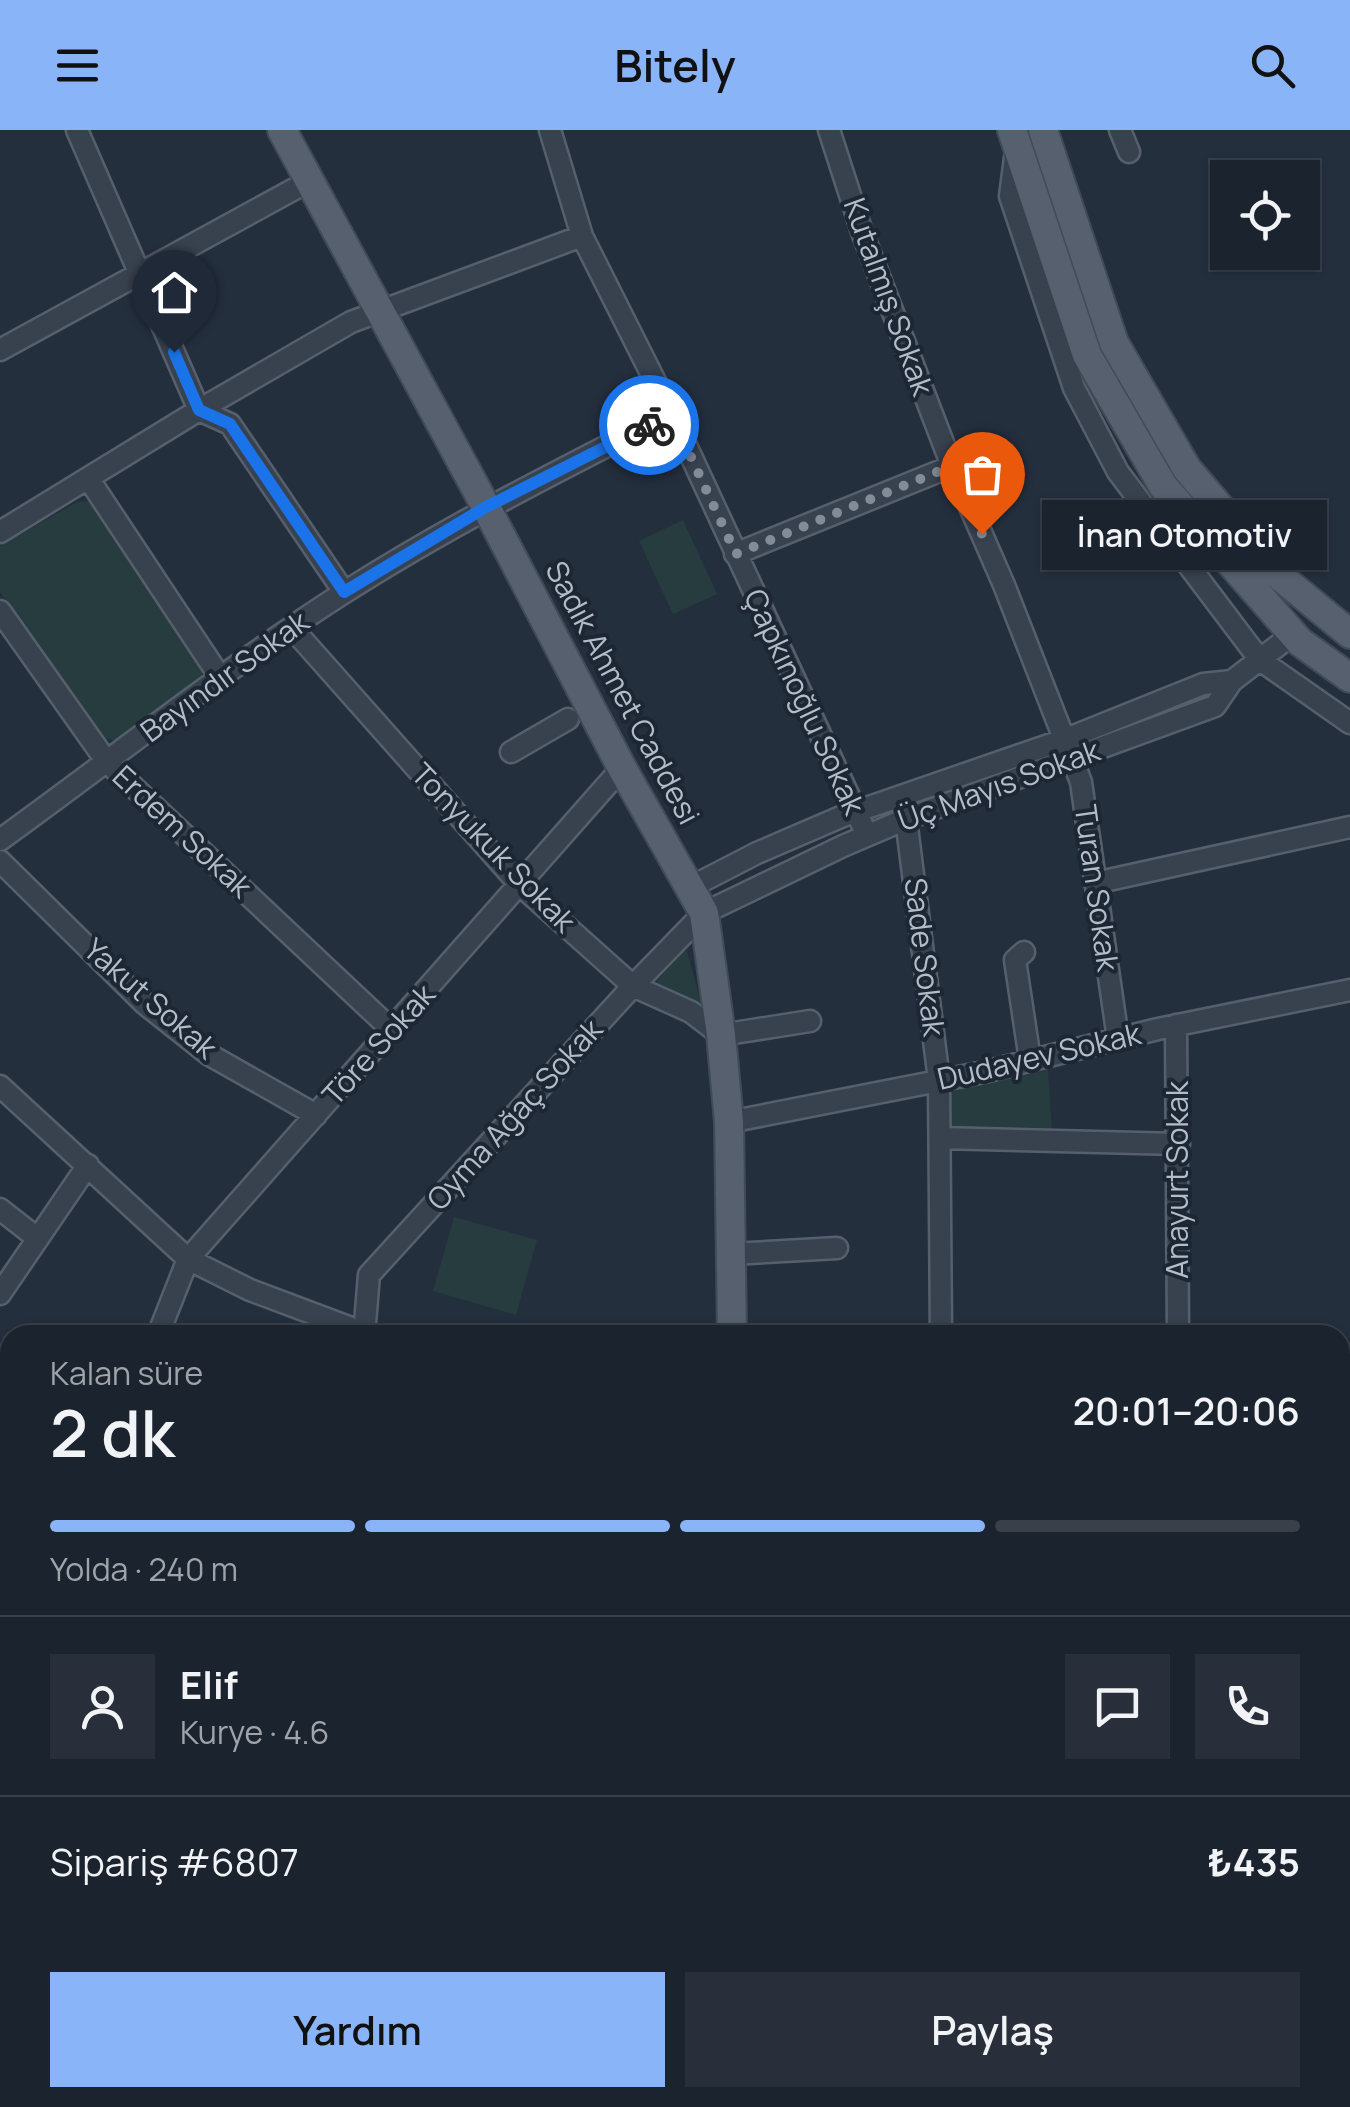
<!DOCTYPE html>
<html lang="tr">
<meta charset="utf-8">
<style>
:root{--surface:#1b232e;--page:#282f3a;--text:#f1f3f6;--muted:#a0a4aa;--line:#39404a;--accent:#8ab4f8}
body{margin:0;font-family:Manrope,sans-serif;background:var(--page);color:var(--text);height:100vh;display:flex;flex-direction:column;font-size:38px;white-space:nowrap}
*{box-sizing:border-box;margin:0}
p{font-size:32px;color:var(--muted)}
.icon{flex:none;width:55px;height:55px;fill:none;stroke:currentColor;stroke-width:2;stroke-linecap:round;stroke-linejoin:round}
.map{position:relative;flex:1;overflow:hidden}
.panel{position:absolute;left:0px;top:1195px;width:1350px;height:782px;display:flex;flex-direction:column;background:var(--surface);border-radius:30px 30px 0 0;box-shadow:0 2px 8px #0004,0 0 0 2px var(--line)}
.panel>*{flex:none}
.buttons{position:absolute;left:1210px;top:30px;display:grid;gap:20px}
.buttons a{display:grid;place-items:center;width:110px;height:110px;border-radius:0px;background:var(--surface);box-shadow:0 2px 8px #0004,0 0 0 2px var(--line);font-size:50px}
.pin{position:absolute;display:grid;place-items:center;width:85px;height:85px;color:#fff;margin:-102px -42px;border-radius:50% 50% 50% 0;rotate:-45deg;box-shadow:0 0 10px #0007}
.pin .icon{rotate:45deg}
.courier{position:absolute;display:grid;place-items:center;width:100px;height:100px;margin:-50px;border:8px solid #1a73e8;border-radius:50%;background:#fff;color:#222;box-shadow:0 2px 12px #0007}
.bubble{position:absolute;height:70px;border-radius:0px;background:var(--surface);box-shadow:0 2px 8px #0004,0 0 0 2px var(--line);font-size:32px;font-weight:600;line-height:70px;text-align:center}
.summary em{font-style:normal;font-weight:600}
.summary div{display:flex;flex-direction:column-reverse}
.summary{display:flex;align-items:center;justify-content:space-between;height:170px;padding:0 50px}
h1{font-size:65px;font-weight:600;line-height:75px}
.bar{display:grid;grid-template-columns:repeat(4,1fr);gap:15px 10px;align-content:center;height:120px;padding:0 50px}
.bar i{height:12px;border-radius:8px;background:var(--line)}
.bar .current{background:var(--accent)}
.bar p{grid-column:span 4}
.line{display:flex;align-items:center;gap:25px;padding:0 50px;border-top:2px solid var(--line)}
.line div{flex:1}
.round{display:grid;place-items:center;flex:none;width:105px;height:105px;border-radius:0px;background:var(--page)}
.action{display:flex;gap:20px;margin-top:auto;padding:20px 50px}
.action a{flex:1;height:115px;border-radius:0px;background:var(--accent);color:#111;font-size:40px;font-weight:600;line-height:115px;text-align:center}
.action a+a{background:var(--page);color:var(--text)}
header{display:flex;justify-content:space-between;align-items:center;height:130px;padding:0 50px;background:var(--accent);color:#111;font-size:45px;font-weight:600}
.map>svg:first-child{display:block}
.green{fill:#263c3f}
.water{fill:#394c67}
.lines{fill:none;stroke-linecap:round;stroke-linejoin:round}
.minor-casing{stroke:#565f6c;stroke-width:25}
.major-casing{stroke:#414a57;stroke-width:32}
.minor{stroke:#38414e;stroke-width:20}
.major{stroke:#56606e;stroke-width:28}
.rail{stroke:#5a6575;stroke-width:5;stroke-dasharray:10 10;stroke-linecap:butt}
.done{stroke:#828b98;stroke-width:10;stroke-dasharray:0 18}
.route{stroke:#1a73e8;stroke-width:12}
.labels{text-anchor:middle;stroke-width:8;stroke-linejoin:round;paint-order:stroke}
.street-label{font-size:30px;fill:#b4bcc9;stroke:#1d2633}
</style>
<header><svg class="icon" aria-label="menu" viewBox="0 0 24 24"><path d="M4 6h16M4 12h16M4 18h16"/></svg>Bitely<svg class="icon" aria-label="search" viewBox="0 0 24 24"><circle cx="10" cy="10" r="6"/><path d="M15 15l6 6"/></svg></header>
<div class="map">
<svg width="1350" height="1977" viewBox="0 0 1350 1977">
<rect width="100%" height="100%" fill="#242f3e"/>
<path class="green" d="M92 371 203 534 202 546 117 611 100 607 0 462V416L77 372Z
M683 390 717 464 673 484 639 411Z
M683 821H687L701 873 657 855V851Z
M1048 940 1052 1001 947 1003 948 971 952 961Z
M454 1087 537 1110 516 1185 433 1161Z"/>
<path class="water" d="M0 1310 10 1316V1498L0 1493Z
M1350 1574V1729L1340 1730V1575Z"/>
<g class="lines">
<g class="minor-casing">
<path id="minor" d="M77 0 199 280 230 294 344 462
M550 0 582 106 671 283 867 705
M829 0 862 102 952 336 1004 455 1081 652 1118 909
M1120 0 1129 22
M1016 20 1010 66 1074 258 1118 342 1260 530 1350 593
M0 220 309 51
M88 348 220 547
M0 402 199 280 351 192 582 106
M735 424 952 336
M0 481 107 632 392 900
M292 498 520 755 633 856 691 882 721 905 810 891
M511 622 568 589
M906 689 939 950 941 1205
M0 710C115 627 226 538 345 462 450 395 560 340 671 283
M0 731 145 874 208 924 316 985
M1095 753 1350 697
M691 757 757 723 843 686 1066 609 1203 554 1232 551
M1024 822 1015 830 1030 930
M1176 895 1178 1205
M0 956 188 1129 250 1160 370 1205
M729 992 984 942 1158 899 1350 860
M940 1008 1179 1014
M0 1079 37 1108
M732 1124 837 1118
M0 1164 88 1035
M158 1205 188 1129 622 638
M364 1205 369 1145 633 856 704 783 843 716 906 689 1215 576 1232 551 1293 504
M1340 1226H1350
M0 1250 10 1255
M0 1271 10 1277
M1340 1519H1350
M0 1537 7 1521
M1340 1554 1350 1553
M0 1676 10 1680
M1340 1751 1350 1749
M0 1866 10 1868
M1303 1968 1323 1977"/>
</g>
<g class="major-casing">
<path id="major" d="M282 0 486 377 622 638 704 783 721 905 729 992 732 1205
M1012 0 1087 225 1163 356 1300 512 1350 548
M1043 0 1114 213 1187 339 1277 444 1350 504"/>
</g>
<use href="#minor" class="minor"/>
<use href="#major" class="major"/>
<path class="rail" d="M0 1894 10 1895
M688 1968 776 1977"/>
</g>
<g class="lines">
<path class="done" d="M649 295 671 284 736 424 952 336 982 404"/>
<path class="route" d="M174 222 199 280 230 294 344 462 486 377 649 295"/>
</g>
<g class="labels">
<g class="street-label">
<text transform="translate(888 167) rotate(70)" y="10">Kutalmış Sokak</text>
<text transform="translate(225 547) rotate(-36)" y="10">Bayındır Sokak</text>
<text transform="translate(622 563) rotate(62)" y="10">Sadık Ahmet Caddesi</text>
<text transform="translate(804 572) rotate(65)" y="10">Çapkınoğlu Sokak</text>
<text transform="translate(999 656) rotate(-20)" y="10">Üç Mayıs Sokak</text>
<text transform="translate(182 702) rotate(43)" y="10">Erdem Sokak</text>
<text transform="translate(493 718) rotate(46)" y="10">Tonyukuk Sokak</text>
<text transform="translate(1096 758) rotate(82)" y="10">Turan Sokak</text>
<text transform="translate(924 827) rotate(83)" y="10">Sade Sokak</text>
<text transform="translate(150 869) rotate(41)" y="10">Yakut Sokak</text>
<text transform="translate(379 915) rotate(-48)" y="10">Töre Sokak</text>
<text transform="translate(1039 927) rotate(-13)" y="10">Dudayev Sokak</text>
<text transform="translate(515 985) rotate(-48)" y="10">Oyma Ağaç Sokak</text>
<text transform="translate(1178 1050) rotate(-90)" y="10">Anayurt Sokak</text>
</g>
</g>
</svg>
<div class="buttons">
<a><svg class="icon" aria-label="locate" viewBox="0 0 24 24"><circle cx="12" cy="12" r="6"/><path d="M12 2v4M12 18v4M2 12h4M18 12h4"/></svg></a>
</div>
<div class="pin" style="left:982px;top:404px;background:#ea580c"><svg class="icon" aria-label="bag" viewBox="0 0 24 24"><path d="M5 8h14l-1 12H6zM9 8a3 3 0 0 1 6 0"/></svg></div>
<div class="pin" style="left:174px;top:222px;background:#1f2937"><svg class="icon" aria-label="home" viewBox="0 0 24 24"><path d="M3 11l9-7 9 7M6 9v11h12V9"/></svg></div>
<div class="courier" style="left:649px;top:295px"><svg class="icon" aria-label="bike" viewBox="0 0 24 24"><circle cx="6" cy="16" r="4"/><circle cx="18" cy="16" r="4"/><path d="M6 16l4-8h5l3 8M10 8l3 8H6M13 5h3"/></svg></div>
<div class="bubble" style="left:1042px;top:370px;width:285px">İnan Otomotiv</div>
<section class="panel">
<div class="summary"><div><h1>2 dk</h1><p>Kalan süre</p></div><em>20:01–20:06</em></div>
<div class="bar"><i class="current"></i><i class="current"></i><i class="current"></i><i></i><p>Yolda · 240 m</p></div>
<div class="line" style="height:180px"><a class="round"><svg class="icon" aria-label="person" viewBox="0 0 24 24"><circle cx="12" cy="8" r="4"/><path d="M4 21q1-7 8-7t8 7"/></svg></a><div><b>Elif</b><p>Kurye · 4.6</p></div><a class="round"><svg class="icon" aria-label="chat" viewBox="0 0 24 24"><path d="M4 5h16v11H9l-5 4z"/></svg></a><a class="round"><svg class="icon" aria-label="phone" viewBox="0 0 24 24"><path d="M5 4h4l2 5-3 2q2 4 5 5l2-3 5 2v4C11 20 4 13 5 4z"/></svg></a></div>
<div class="line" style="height:130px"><div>Sipariş #6807</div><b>₺435</b></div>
<div class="action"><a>Yardım</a><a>Paylaş</a></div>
</section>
</div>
